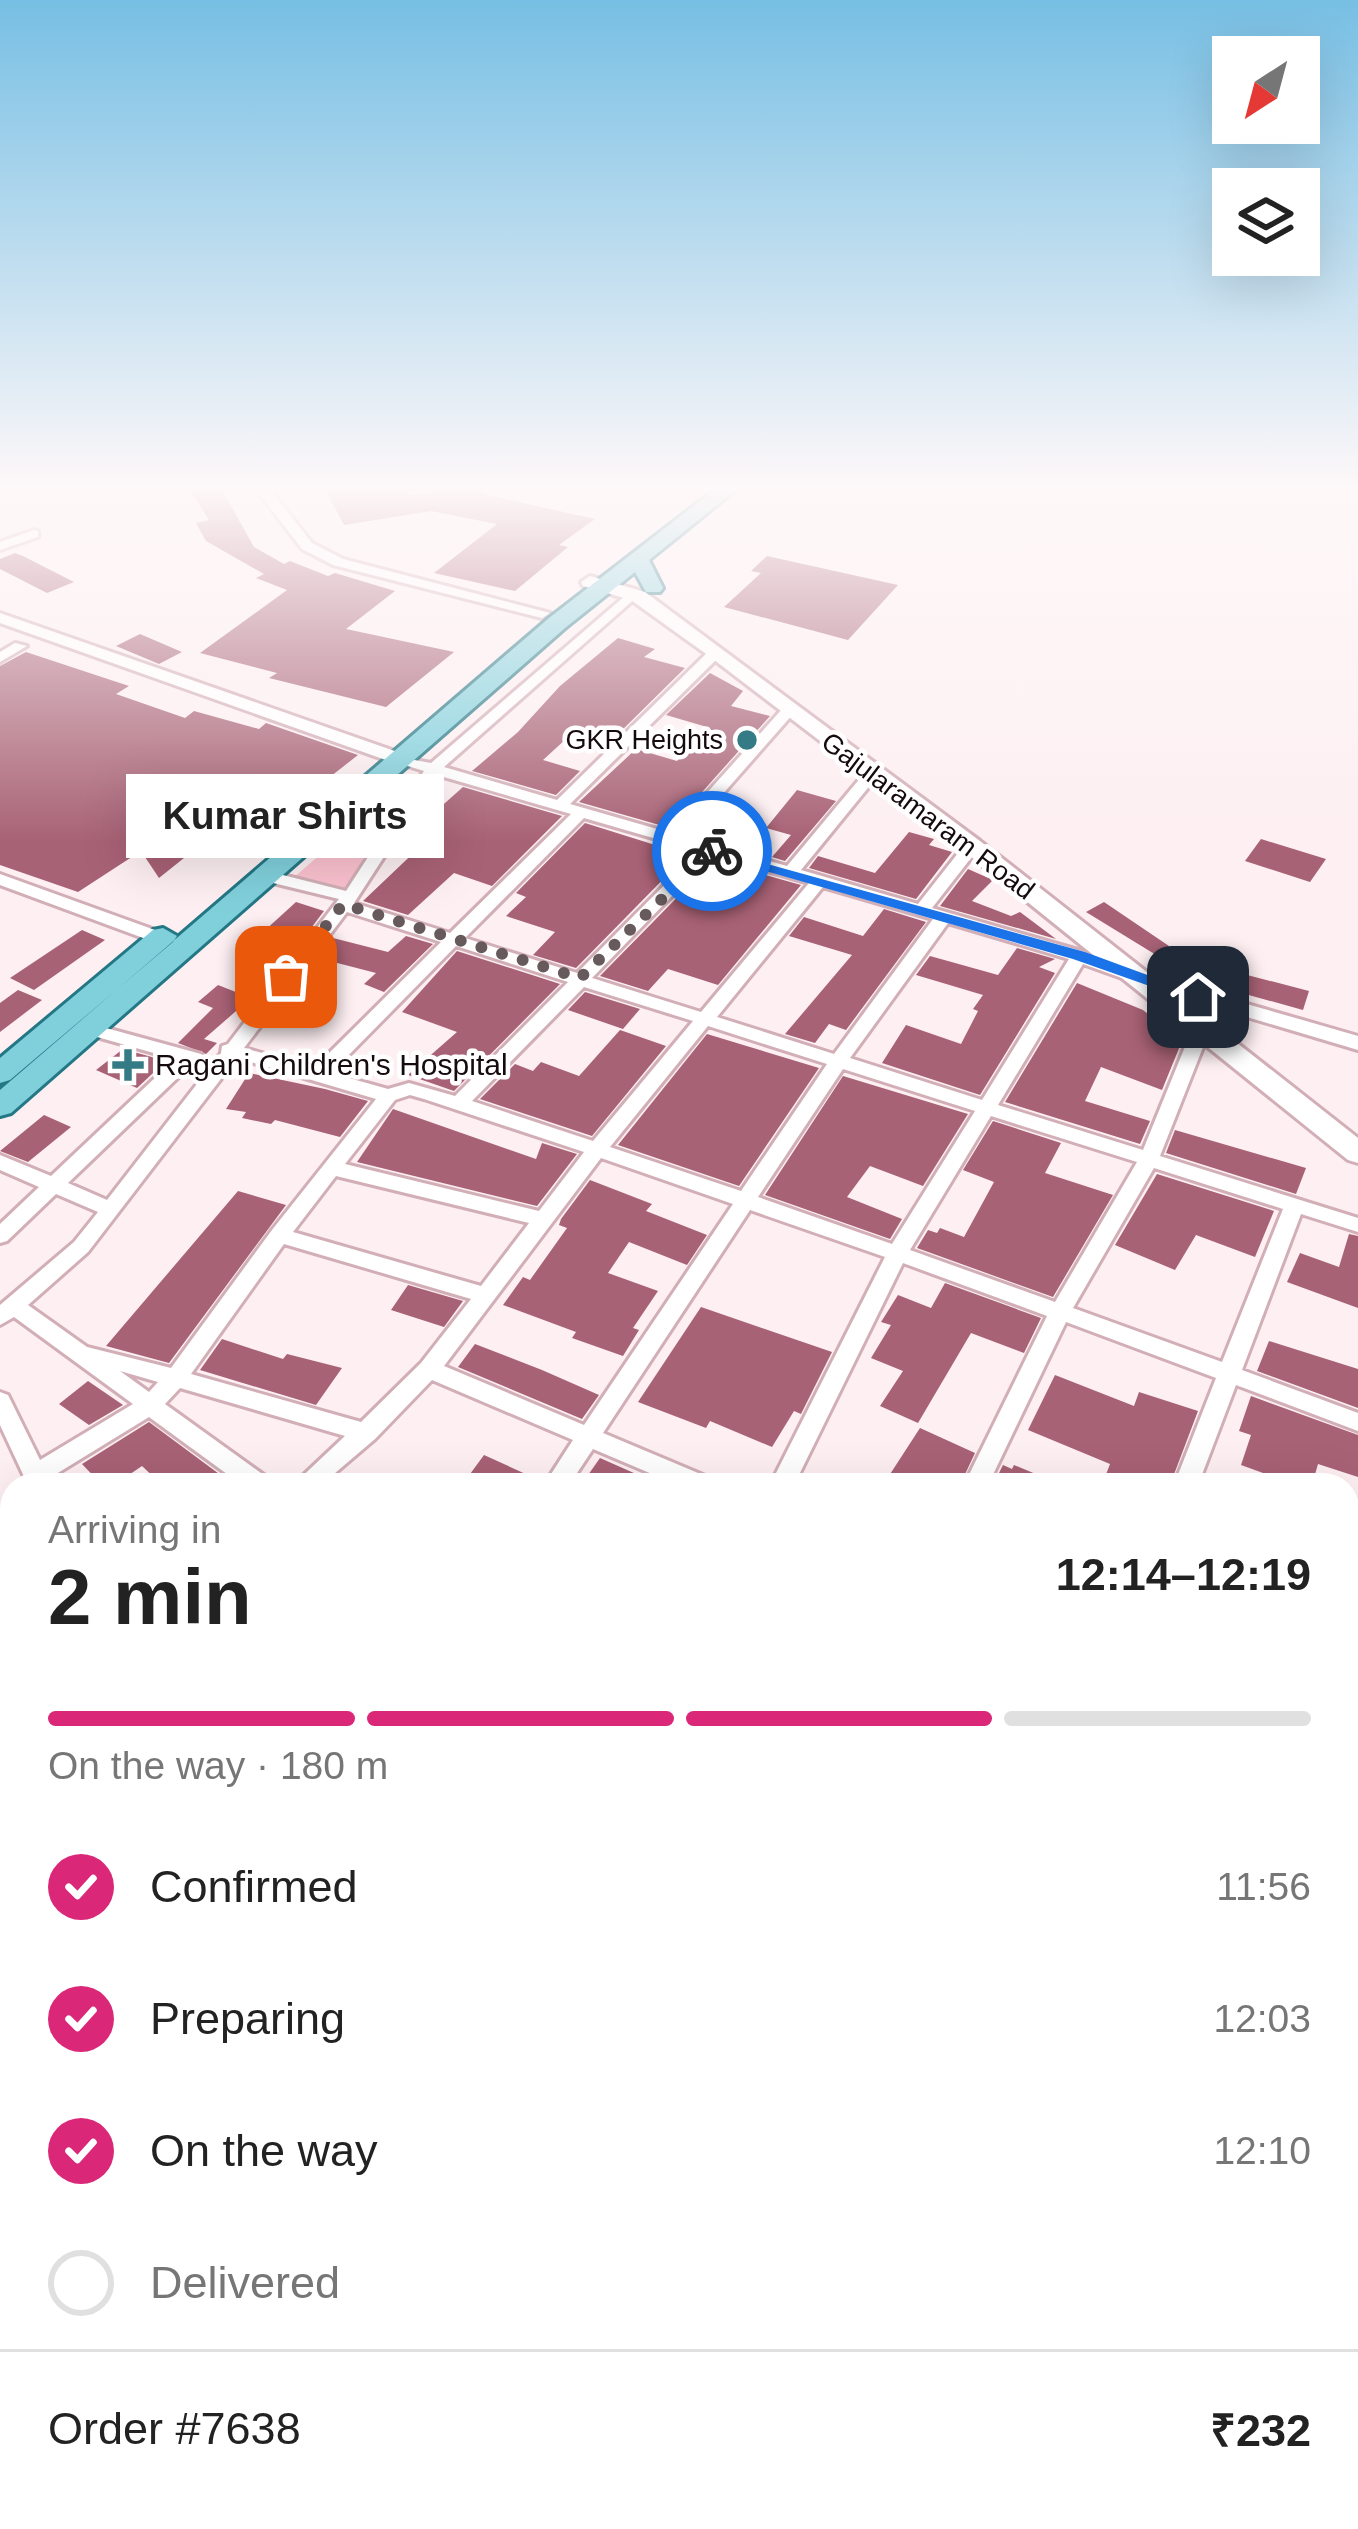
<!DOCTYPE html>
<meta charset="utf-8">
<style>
:root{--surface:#fff;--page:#f6f6f6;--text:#222;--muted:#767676;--line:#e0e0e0;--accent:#db2777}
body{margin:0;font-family:Helvetica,sans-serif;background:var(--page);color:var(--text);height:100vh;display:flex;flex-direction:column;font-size:45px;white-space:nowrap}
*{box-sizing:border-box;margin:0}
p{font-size:39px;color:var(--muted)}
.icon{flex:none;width:66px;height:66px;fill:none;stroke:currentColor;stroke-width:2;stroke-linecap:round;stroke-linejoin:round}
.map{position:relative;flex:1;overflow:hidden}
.panel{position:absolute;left:0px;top:1473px;width:1359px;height:1056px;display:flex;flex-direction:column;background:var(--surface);border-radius:36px 36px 0 0;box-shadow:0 12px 48px #0002}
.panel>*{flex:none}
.needle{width:78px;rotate:216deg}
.buttons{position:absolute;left:1212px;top:36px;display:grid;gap:24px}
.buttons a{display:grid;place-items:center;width:108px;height:108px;border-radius:0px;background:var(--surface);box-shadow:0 12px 48px #0002;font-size:60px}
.pin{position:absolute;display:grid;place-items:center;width:102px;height:102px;color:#fff;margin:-51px;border-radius:24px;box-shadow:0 6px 18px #0006}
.courier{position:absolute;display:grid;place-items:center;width:120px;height:120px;margin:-60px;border:9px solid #1a73e8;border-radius:50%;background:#fff;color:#222;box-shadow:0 3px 15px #0007}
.bubble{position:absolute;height:84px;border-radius:0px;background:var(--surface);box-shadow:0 12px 48px #0002;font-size:39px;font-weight:600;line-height:84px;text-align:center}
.headline em{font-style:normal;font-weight:600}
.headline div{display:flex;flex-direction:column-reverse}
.headline{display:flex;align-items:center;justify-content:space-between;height:204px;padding:0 48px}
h1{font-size:78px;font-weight:600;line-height:90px}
.bar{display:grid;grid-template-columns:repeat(4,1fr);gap:18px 12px;align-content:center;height:144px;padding:0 48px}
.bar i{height:15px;border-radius:9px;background:var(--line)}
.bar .on{background:var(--accent)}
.bar p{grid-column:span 4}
.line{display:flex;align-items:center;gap:30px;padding:0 48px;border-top:3px solid var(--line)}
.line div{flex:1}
ol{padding:0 48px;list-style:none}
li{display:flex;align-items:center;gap:36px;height:132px}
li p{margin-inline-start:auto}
li .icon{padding:12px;border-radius:50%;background:var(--accent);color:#fff;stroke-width:4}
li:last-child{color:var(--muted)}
li i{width:66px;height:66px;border:6px solid var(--line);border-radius:50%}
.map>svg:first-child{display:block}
.green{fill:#fcc2d0}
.building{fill:#a86275}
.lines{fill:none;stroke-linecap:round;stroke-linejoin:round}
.minor-casing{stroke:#d2afb7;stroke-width:6}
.tertiary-casing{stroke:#d2afb7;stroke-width:6}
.secondary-casing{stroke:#d2afb7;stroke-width:6}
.primary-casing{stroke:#247784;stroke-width:6}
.minor{fill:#fff;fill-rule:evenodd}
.tertiary{fill:#fff;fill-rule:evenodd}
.secondary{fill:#fff;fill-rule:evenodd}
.primary{fill:#80d0dc;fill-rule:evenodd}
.route{fill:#1a73e8}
.done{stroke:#665a5d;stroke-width:12;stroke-dasharray:0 21.6}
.poi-dot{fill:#347b85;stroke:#fff;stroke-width:4.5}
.labels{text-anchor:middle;stroke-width:9;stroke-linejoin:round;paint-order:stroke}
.far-poi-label{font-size:27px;fill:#150a0d;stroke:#fff;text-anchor:end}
.far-street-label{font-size:27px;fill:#150a0d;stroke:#fff}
.poi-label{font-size:30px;fill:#150a0d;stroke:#fff;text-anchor:start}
</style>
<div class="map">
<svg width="1358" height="2529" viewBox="0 0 1358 2529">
<rect width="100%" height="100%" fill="#fdeff2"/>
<path class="green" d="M412 775 348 893 292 879Z"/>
<path class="building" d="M189 488H221L254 547 284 564 290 561 328 576 335 573 395 591 346 629 454 652 386 707 269 678 277 673 200 653 287 590 256 578 264 574 206 541 196 523 209 520Z
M347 488H403L409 495 479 488 483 494 595 519 559 545 568 547 515 591 434 573 497 524 431 511 344 525 326 491Z
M15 553 23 556 74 582 47 593 0 569V559Z
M767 556 898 585 848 640 724 607 761 573 751 571Z
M140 634 182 652 159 664 116 646Z
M618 638 655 649 644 657 685 668 614 738 578 728 543 760 580 771 556 795 472 771 518 732 560 686Z
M26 652 129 686 116 694 185 718 194 711 259 729 266 723 358 755 280 816 249 806 159 878 141 851 78 892 0 865V666Z
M710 673 743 691 731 706 770 716 670 828 579 802 636 749 677 761 707 727 666 715Z
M463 787 562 816 492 886 454 873 408 915 363 901 444 824 427 819Z
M797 790 836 801 785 861 772 857 791 835 766 828Z
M585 823 687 855 576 968 533 955 555 932 506 916 526 897 516 893Z
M909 832 934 839 929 845 952 852 916 899 809 868 818 856 875 873Z
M1261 839 1326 859 1310 882 1245 861Z
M706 868 748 881 758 873 801 885 718 985 668 969 648 991 600 976Z
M968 869 993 880 972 901 1011 916 1020 912 1056 939 940 906Z
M296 902 324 911 293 952 284 956 250 944Z
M1104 902 1169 946 1161 958 1086 912Z
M884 909 926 922 846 1030 829 1024 815 1043 785 1034 852 955 789 936 804 917 863 936Z
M82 930 105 940 34 990 10 978Z
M406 936 433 944 384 992 364 984 376 973 318 958 333 938 388 952Z
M1017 948 1055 959 1039 967 1055 973 980 1095 882 1063 906 1025 961 1044 978 1011 973 1009 983 995 916 975 930 956 998 975Z
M457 951 560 984 454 1091 408 1075 457 1032 402 1012Z
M1209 965 1309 991 1303 1010 1202 982Z
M1077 983 1143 1010 1182 1041 1162 1090 1101 1067 1085 1101 1150 1121 1140 1144 1005 1102Z
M218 985 251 998 204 1039 217 1043 206 1054 178 1043 213 1008 198 1002Z
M18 990 42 1000 0 1032V1003Z
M585 992 640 1009 623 1029 568 1010Z
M620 1030 666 1046 592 1136 480 1099 515 1064 533 1071 541 1062 579 1076Z
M707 1034 819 1068 739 1186 618 1145Z
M123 1049 166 1061 137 1088 96 1070Z
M249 1073 325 1089 368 1101 340 1137 275 1120 271 1124 242 1118 246 1112 226 1109Z
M843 1076 968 1114 923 1186 870 1166 847 1197 902 1219 890 1239 765 1195Z
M393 1109 536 1159 542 1143 577 1154 537 1206 357 1162Z
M44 1115 71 1127 28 1162 0 1151Z
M993 1121 1061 1143 1045 1173 1113 1195 1053 1297 917 1248 928 1230 937 1233 940 1228 964 1237 994 1182 963 1170Z
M1175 1130 1306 1168 1296 1194 1166 1153Z
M1157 1174 1274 1211 1255 1257 1196 1235 1175 1270 1115 1245Z
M590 1180 652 1204 646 1211 707 1235 687 1265 629 1242 608 1273 658 1291 633 1328 639 1330 623 1356 572 1338 576 1332 503 1305 523 1277 530 1280 567 1228 559 1225 561 1219Z
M238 1191 286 1205 169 1363 106 1346Z
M1349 1234 1358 1236V1308L1287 1282 1300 1253 1339 1267Z
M945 1283 1041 1318 1024 1353 971 1333 918 1423 880 1406 903 1371 871 1358 891 1325 881 1322 898 1295 931 1308Z
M408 1285 463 1301 444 1327 391 1310Z
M701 1307 832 1352 801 1414 794 1411 772 1447 710 1421 706 1428 638 1402Z
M222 1339 283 1359 287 1354 342 1368 316 1405 200 1370Z
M1269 1341 1358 1369V1408L1257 1371Z
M475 1344 542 1370 599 1395 582 1419 458 1367Z
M1055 1375 1134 1406 1139 1392 1198 1411 1170 1485H1102L1110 1464 1028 1430Z
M88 1381 123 1405 89 1425 59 1404Z
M1251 1396 1358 1435V1477L1318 1464 1312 1485H1296L1241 1465 1251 1435 1239 1431Z
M149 1422 234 1485H162L142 1466 114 1485H102L82 1464Z
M920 1428 975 1453 960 1485H883Z
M484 1455 541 1481 540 1485H462Z
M600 1458 661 1485H581Z
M1003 1465 1012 1469 1014 1465 1062 1485H993Z"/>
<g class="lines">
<g class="minor-casing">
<path id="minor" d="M34 530 38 531V537L0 550V542Z
M633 589 640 593 638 596 444 767 557 800 711 649H721V655L570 804 671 833 783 708H793V714L685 837 787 866 867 770 872 768 880 773 801 870 918 904 966 843H978V849L932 908 1085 952 1142 977 1133 982 1083 964 998 1105 1143 1150 1191 1032 1200 1026 1206 1028 1209 1032 1160 1156 1358 1218V1232L1301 1214 1242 1370 1358 1413V1431L1236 1385 1198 1485H1174L1216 1378 1066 1322 988 1485H964L1047 1316 903 1263 794 1485H770L885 1257 750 1210 603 1433 710 1478 714 1485H678L593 1449 569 1485H544L573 1440 432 1380 375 1439 321 1485H293L345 1436 180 1388 165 1404 268 1478 272 1485H242L149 1417 48 1479 50 1485H28L0 1425V1392L8 1395 40 1460 133 1404 14 1317 0 1325V1305L74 1242 98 1212 56 1194 7 1241 0 1243V1224L39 1187 0 1170V1155L51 1176 175 1059 83 1033 80 1029 83 1025H95L201 1054 203 1058 192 1064 68 1183 107 1200 221 1053 222 1046 228 1044 339 899 261 880V872L267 871 346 891 424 771 398 763V757L431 763ZM437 775 571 814 450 933 354 903ZM584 818 698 851 577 973 465 938ZM712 855 809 883 701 1012 592 978ZM823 887 933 919 834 1054 717 1017ZM347 912 441 942 314 1068 244 1048ZM948 923 1069 959 982 1100 850 1058ZM456 946 568 982 455 1096 409 1083 388 1089 331 1073ZM584 987 693 1021 593 1141 472 1101ZM708 1026 827 1064 741 1191 610 1147ZM237 1058 376 1099 272 1230 171 1368 87 1347 28 1305 88 1252ZM843 1069 975 1111 892 1244 758 1197ZM410 1095 424 1099 584 1152 539 1211 345 1164 395 1100ZM991 1116 1137 1162 1055 1302 910 1250ZM601 1158 733 1204 584 1425 444 1366ZM1154 1168 1283 1209 1222 1362 1073 1308ZM336 1176 529 1223 481 1286 293 1232ZM284 1244 471 1299 421 1363 361 1422 191 1374ZM120 1371 158 1382 149 1392Z
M15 643 27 646 0 662V652Z
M0 874 166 934 169 938 166 942H154L0 885Z
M12 1581V1605L0 1611V1587Z
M1358 1620V1671L1347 1678V1628Z
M12 1665V1691L0 1696V1670Z
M1358 1968V2000L1347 2005V1973Z
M12 2142V2176L4 2179 12 2183V2231L0 2225V2147Z
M1358 2160V2194L1347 2199V2165Z
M1358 2342V2380L1347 2385V2347Z
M93 2517H144L139 2529H88Z
M488 2517H524L528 2529H492Z
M554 2517H603L598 2529H549Z
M837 2517H886L881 2529H832Z
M1132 2517H1179L1174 2529H1127Z"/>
</g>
<g class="tertiary-casing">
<path id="tertiary" d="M255 488H269L312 543 343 559 550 613 542 618 333 565 302 549Z
M0 613 409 756 412 760 397 764 0 623Z
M1136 972 1358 1036V1050L1129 982V974Z"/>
</g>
<g class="secondary-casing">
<path id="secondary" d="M590 576 645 592 980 841 1358 1138V1163L1348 1160 964 851 709 656 631 600 583 586 581 582Z"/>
</g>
<g class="primary-casing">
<path id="primary" d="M717 488H738L649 560 663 588 660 592H646L635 572 565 628 11 1113 0 1116V1090L549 618Z
M163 928 177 936 173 942 10 1080 0 1083V1058L153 930Z"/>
</g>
<use href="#minor" class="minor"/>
<use href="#tertiary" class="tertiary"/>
<use href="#secondary" class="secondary"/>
<use href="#primary" class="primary"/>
</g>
<linearGradient id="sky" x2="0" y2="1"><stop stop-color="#77bfe4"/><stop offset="0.58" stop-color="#fef8f9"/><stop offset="1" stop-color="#fef8f9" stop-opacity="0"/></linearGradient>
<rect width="1358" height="842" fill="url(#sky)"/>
<path class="route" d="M706 847 1085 952 1207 997 1192 1001 1073 959 706 854Z"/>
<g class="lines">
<path class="done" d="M286 977 343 904 580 978 712 851"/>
</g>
<g class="poi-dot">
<circle cx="747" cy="740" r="12"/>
<path d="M122 1047h12v12h12v12h-12v12h-12v-12h-12v-12h12z"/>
</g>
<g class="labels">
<g class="far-poi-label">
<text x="723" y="749">GKR Heights</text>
</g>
<g class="far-street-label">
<text transform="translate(928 816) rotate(37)" y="9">Gajularamaram Road</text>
</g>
<g class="poi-label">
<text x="155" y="1075">Ragani Children's Hospital</text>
</g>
</g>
</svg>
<div class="buttons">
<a><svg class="needle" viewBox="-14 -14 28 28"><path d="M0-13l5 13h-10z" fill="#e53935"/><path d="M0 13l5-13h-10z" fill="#767676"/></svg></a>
<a><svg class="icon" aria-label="layers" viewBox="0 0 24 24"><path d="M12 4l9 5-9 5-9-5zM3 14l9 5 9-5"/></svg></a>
</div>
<div class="pin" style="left:286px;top:977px;background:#ea580c"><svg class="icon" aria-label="bag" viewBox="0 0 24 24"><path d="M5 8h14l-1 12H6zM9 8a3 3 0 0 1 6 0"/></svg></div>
<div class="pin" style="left:1198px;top:997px;background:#1f2937"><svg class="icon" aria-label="home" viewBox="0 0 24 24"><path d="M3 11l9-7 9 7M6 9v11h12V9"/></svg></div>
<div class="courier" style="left:712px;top:851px"><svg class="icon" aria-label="bike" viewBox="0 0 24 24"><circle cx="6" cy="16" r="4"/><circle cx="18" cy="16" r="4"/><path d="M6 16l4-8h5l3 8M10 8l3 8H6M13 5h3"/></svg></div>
<div class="bubble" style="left:126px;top:774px;width:318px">Kumar Shirts</div>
<section class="panel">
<div class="headline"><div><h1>2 min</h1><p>Arriving in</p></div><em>12:14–12:19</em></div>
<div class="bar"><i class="on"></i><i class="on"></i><i class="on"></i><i></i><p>On the way · 180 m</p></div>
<ol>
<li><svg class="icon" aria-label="check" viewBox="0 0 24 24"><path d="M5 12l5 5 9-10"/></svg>Confirmed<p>11:56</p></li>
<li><svg class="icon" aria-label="check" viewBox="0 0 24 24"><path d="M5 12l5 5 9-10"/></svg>Preparing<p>12:03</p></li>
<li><svg class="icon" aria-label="check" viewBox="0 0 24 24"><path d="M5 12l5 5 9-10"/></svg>On the way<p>12:10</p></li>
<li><i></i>Delivered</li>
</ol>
<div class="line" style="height:156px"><div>Order #7638</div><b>₹232</b></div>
</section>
</div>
